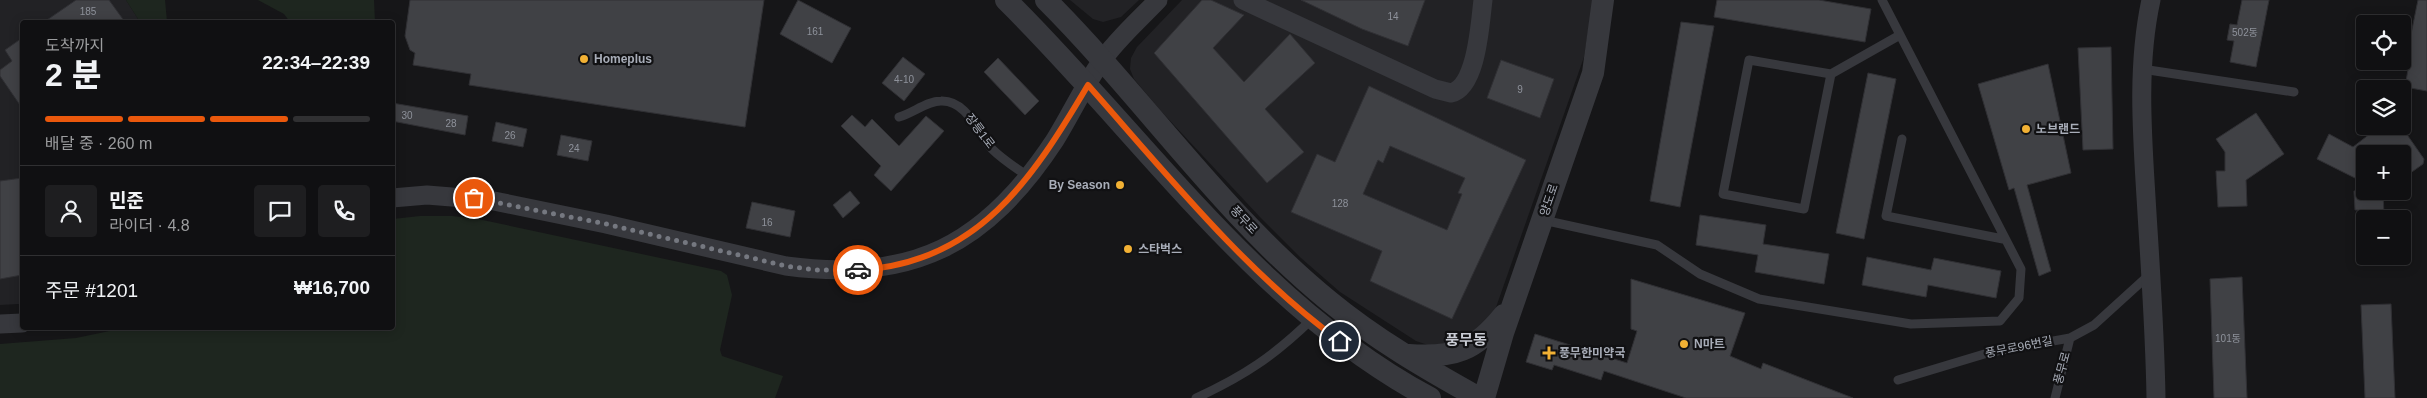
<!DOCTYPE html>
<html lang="ko">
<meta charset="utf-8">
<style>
:root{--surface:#101012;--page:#1e1e20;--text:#f1f3f6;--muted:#9c9d9f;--line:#303032;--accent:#ea580c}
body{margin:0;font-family:Helvetica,"Noto Sans KR",sans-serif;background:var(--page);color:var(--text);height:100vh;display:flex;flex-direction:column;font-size:19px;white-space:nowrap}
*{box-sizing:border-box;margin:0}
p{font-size:16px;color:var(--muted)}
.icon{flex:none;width:28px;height:28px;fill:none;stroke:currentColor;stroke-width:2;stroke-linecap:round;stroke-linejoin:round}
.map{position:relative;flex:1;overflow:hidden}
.drawer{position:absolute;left:20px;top:20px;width:375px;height:310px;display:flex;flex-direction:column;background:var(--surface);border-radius:5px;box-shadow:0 2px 12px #0003,0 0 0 1px var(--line)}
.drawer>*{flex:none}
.tools{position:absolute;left:2356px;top:15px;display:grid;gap:10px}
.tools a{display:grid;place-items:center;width:55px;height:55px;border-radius:5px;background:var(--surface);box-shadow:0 2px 12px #0003,0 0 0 1px var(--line);font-size:25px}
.pin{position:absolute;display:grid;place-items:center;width:42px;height:42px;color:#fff;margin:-21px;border:2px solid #fff;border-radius:50%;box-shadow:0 1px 5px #0007}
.courier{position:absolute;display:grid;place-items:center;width:50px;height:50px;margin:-25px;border:4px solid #ea580c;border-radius:50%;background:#fff;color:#222;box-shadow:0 1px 6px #0007}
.overview em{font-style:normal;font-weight:800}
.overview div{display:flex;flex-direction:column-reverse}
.overview{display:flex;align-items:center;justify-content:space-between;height:85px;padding:0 25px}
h1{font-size:32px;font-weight:800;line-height:38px}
.bar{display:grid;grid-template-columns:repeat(4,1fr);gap:8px 5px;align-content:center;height:60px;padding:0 25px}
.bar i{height:6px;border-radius:4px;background:var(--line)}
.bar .selected{background:var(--accent)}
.bar p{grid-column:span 4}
.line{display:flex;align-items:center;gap:12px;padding:0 25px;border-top:1px solid var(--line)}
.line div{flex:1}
.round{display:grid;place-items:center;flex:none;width:52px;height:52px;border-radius:5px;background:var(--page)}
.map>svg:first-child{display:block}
.built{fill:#222225}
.green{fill:#1e261f}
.building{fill:#404145;stroke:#303034;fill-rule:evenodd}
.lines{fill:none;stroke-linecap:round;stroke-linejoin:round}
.service{stroke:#37383d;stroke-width:9}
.minor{stroke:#37383d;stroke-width:19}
.tertiary{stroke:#37383d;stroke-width:22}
.done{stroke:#757880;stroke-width:5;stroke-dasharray:0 9}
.route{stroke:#ea580c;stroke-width:6}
.poi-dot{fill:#f2b134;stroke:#111113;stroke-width:2}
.labels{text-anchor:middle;stroke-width:4.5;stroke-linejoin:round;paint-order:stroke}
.number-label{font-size:10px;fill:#8e929b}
.poi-label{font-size:12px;font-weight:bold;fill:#a8adb8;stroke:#111113;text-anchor:start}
.street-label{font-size:12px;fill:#a8adb8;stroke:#111113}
.quarter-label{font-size:15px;font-weight:bold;fill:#c9ccd4;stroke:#111113}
</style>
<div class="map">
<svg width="2427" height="398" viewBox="0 0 2427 398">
<rect width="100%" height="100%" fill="#161618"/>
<path class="built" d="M0 0H126L140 22H22V304H18L0 305Z
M1070 0H1139L1121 17 1103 22 1093 19Z
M1182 0H1593L1584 57 1494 313 1473 340 1431 346 1416 341 1340 292 1301 258 1259 216 1160 110 1134 79 1130 69 1131 58 1137 47Z"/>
<path class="green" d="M126 0H165L167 22H140Z
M258 0H374L375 22H290L284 14Z
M420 216H452L478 219 721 271 727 275 732 295 720 350 722 356 728 358 783 376 775 398H0V344L76 338 124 328H392L393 219Z"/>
<path class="building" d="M76 0H109L125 22H44Z
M410 0H764L745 127 469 85 471 74 413 65 415 53 410 50 405 36Z
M798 0 851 28 832 63 780 34Z
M1202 0H1211L1244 15 1213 48 1244 82 1290 34 1315 63 1265 109 1304 152 1267 183 1154 53Z
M1301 0H1425L1408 46 1362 29Z
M1717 0H1819L1871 9 1865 42 1714 17Z
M2242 0H2269L2256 67 2230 62 2234 41 2227 40 2230 24 2237 25Z
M2418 0H2427V91L2405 87 2409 64 2402 62 2404 48 2408 49Z
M1681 22 1714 26 1680 207 1650 201Z
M22 38V108L0 76V70L12 61 5 50Z
M2111 47 2113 149 2083 150 2078 48Z
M903 57 925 74 904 101 882 83Z
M998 58 1039 101 1025 115 984 72Z
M1501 60 1554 79 1540 118 1487 98Z
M2048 64 2071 173 2027 185 2051 271 2039 276 2014 188 2009 190 1978 84Z
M1868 73 1896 79 1864 239 1836 233Z
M1369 86 1526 160 1452 319 1370 281 1382 251 1291 212 1317 154 1335 162ZM1390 146 1465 178 1458 193 1462 194 1447 230 1363 194 1378 160 1383 163Z
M392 103 468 116 465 135 392 121Z
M2256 113 2284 154 2246 180 2247 206 2218 207 2216 171H2225V152L2216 139Z
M852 115 865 127 872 119 899 146 926 116 944 131 891 191 874 175 881 166 841 126Z
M496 122 527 129 523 147 492 141Z
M2380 126H2401L2424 159 2423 164 2402 179V154H2365V183L2317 159 2329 134 2353 147Z
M561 135 592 141 588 161 557 155Z
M22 178V275L0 279V181Z
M850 191 860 203 843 218 833 205Z
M2354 191H2383L2384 216 2359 218 2358 210H2355Z
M752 202 795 211 790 237 746 228Z
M1700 215 1766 225 1763 244 1829 254 1824 284 1755 272 1758 255 1696 245Z
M1867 257 1931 270 1934 258 2001 271 1996 298 1928 285 1926 297 1862 285Z
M2242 277 2247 398H2214L2210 279Z
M1631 279 1745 313 1730 356 1761 369 1763 363 1853 398H1686L1604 371 1601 380 1554 365 1552 370 1526 362 1535 334 1627 363 1637 331 1631 329Z
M2391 304 2395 398H2365L2361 305Z"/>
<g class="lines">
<path class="service" d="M2142 69 2294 92
M1831 74 1749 60 1723 194 1804 209 1831 74 1900 35
M899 117C913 113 927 101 941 101 967 100 978 133 992 149 1003 160 1016 168 1029 177
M1902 139 1886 216 2003 239
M1543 220 1657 245 1700 274 1759 299 1911 324 2000 321 2019 298 2021 269 1882 0
M1898 380 1991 352 2070 338 2094 325 2149 275
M1196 398C1244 376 1274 356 1312 319
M2055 398 2070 338"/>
<path class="minor" d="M1243 0 1435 89 1451 93C1477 87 1480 23 1483 0
M2151 0C2137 64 2142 132 2146 197 2150 264 2155 331 2156 398
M392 198 427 195 489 200 606 224 786 266C912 283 986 245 1055 140 1071 114 1084 86 1101 62 1117 39 1139 20 1158 0
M0 324 22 323"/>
<path class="tertiary" d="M1006 0C1144 136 1256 305 1430 398
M1046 0C1143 97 1222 214 1329 301 1375 339 1427 369 1479 398
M1409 355C1455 358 1475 351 1504 315
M1484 398 1503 333 1593 73 1603 0"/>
</g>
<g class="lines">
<path class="done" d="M474 198 606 224 786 266 815 270H858"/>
<path class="route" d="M858 270C978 264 1033 178 1088 85 1164 171 1247 274 1340 341"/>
</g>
<g class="poi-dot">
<circle cx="584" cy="59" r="5"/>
<circle cx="2026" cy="129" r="5"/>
<circle cx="1120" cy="185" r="5"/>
<circle cx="1128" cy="249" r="5"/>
<circle cx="1684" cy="344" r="5"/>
<path d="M1546.5 345.5h5v5h5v5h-5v5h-5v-5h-5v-5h5z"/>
</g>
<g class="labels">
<g class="number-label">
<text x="88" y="15">185</text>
<text x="1393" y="20">14</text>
<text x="815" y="35">161</text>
<text x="2245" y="36">502동</text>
<text x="904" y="83">4-10</text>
<text x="1520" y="93">9</text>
<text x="407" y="119">30</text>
<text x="451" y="127">28</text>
<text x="510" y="139">26</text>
<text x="574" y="152">24</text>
<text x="1340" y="207">128</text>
<text x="767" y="226">16</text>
<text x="2228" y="342">101동</text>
</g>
<g class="poi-label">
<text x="594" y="63">Homeplus</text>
<text x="2036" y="133">노브랜드</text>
<text x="1110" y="189" text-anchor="end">By Season</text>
<text x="1138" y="253">스타벅스</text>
<text x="1694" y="348">N마트</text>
<text x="1559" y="357">풍무한미약국</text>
</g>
<g class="street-label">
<text transform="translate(980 131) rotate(53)" y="4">장릉1로</text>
<text transform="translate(1549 200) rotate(-71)" y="4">양도로</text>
<text transform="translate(1244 220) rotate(47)" y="4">풍무로</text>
<text transform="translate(2019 347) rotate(-11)" y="4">풍무로96번길</text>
<text transform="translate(2062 368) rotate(-75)" y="4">풍무로</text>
</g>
<g class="quarter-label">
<text x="1466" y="345">풍무동</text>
</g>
</g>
</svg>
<div class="tools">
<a><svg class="icon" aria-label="locate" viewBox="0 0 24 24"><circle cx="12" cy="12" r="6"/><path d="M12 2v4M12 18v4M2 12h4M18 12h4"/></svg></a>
<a><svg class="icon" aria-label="layers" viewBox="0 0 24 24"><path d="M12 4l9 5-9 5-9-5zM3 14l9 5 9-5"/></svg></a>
<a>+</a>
<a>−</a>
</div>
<div class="pin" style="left:474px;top:198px;background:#ea580c"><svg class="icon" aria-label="bag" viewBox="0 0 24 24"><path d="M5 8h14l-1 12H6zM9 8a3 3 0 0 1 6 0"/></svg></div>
<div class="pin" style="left:1340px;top:341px;background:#1f2937"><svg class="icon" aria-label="home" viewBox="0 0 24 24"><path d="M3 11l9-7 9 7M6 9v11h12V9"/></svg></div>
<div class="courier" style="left:858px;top:270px"><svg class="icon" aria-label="car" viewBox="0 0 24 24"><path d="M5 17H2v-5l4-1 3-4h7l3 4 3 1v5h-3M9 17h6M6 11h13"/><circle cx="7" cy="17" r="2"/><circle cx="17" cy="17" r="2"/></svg></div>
<section class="drawer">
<div class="overview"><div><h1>2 분</h1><p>도착까지</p></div><em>22:34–22:39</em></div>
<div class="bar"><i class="selected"></i><i class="selected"></i><i class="selected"></i><i></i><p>배달 중 · 260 m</p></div>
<div class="line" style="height:90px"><a class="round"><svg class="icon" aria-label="person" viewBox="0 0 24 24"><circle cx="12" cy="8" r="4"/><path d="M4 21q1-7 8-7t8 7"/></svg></a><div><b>민준</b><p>라이더 · 4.8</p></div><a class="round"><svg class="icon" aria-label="chat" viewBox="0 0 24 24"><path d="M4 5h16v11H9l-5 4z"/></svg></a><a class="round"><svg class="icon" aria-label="phone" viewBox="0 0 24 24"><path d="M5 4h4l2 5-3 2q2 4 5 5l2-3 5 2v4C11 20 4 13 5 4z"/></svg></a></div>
<div class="line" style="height:65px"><div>주문 #1201</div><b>₩16,700</b></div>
</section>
</div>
